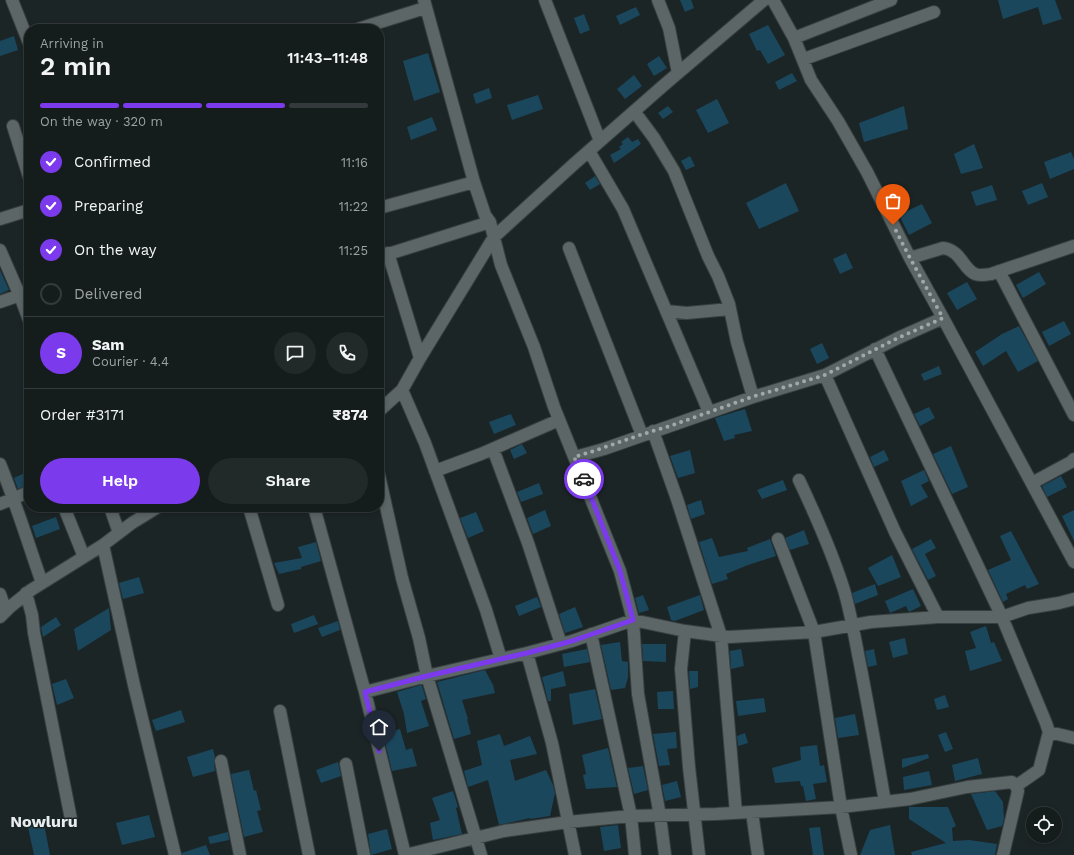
<!DOCTYPE html>
<meta charset="utf-8">
<style>
:root{--surface:#151c1c;--page:#222929;--text:#f1f3f6;--muted:#9da1a3;--line:#343a3b;--accent:#7c3aed}
body{margin:0;font-family:"Work Sans",sans-serif;background:var(--page);color:var(--text);height:100vh;display:flex;flex-direction:column;font-size:15px;white-space:nowrap}
*{box-sizing:border-box;margin:0}
p{font-size:13px;color:var(--muted)}
.icon{flex:none;width:22px;height:22px;fill:none;stroke:currentColor;stroke-width:2;stroke-linecap:round;stroke-linejoin:round}
.map{position:relative;flex:1;overflow:hidden}
.drawer{position:absolute;left:24px;top:24px;width:360px;height:488px;display:flex;flex-direction:column;background:var(--surface);border-radius:16px;box-shadow:0 2px 6px #0003,0 0 0 1px var(--line)}
.drawer>*{flex:none}
.controls{position:absolute;left:1026px;top:807px;display:grid;gap:8px}
.controls a{display:grid;place-items:center;width:36px;height:36px;border-radius:50%;background:var(--surface);box-shadow:0 2px 6px #0003,0 0 0 1px var(--line);font-size:20px}
.pin{position:absolute;display:grid;place-items:center;width:34px;height:34px;color:#fff;margin:-41px -17px;border-radius:50% 50% 50% 0;rotate:-45deg;box-shadow:0 0 4px #0007}
.pin .icon{rotate:45deg}
.courier{position:absolute;display:grid;place-items:center;width:40px;height:40px;margin:-20px;border:3px solid #7c3aed;border-radius:50%;background:#fff;color:#222;box-shadow:0 1px 5px #0007}
.headline em{font-style:normal;font-weight:600}
.headline div{display:flex;flex-direction:column-reverse}
.headline{display:flex;align-items:center;justify-content:space-between;height:68px;padding:0 16px}
h1{font-size:26px;font-weight:600;line-height:30px}
.bar{display:grid;grid-template-columns:repeat(4,1fr);gap:6px 4px;align-content:center;height:48px;padding:0 16px}
.bar i{height:5px;border-radius:3px;background:var(--line)}
.bar .selected{background:var(--accent)}
.bar p{grid-column:span 4}
.line{display:flex;align-items:center;gap:10px;padding:0 16px;border-top:1px solid var(--line)}
.line div{flex:1}
.round{display:grid;place-items:center;flex:none;width:42px;height:42px;border-radius:21px;background:var(--page)}
ol{padding:0 16px;list-style:none}
li{display:flex;align-items:center;gap:12px;height:44px}
li p{margin-inline-start:auto}
li .icon{padding:4px;border-radius:50%;background:var(--accent);color:#fff;stroke-width:4}
li:last-child{color:var(--muted)}
li i{width:22px;height:22px;border:2px solid var(--line);border-radius:50%}
.cta{display:flex;gap:8px;margin-top:auto;padding:8px 16px}
.cta a{flex:1;height:46px;border-radius:24px;background:var(--accent);color:#fff;font-size:16px;font-weight:600;line-height:46px;text-align:center}
.cta a+a{background:var(--page);color:var(--text)}
.map>svg:first-child{display:block}
.building{fill:#1b475d}
.lines{fill:none;stroke-linecap:round;stroke-linejoin:round}
.minor-casing{stroke:#383f40;stroke-width:14}
.minor{stroke:#5c6667;stroke-width:12}
.done{stroke:#a1a8a9;stroke-width:4;stroke-dasharray:0 7.2}
.route{stroke:#7c3aed;stroke-width:5}
.labels{text-anchor:middle;stroke-width:3;stroke-linejoin:round;paint-order:stroke}
.district-label{font-size:16px;font-weight:bold;fill:#e8eeef;stroke:#1c2526}
</style>
<div class="map">
<svg width="1074" height="855" viewBox="0 0 1074 855">
<rect width="100%" height="100%" fill="#1c2526"/>
<path class="building" d="M680 0H691L694 8 685 12Z
M998 0H1055L1062 19 1043 25 1038 7 1003 19Z
M636 7 640 15 620 25 616 16Z
M584 14 590 30 580 34 574 18Z
M768 25 785 55 768 64 760 50 757 51 749 34Z
M14 36 18 50 0 56V41Z
M428 53 440 92 414 101 403 61Z
M659 56 667 68 654 76 647 64Z
M792 73 797 81 779 90 775 82Z
M634 75 642 86 625 99 617 89Z
M489 88 492 98 476 104 473 94Z
M538 95 543 109 512 120 507 105Z
M717 99 729 123 708 133 696 110Z
M668 106 673 112 663 119 658 113Z
M904 106 908 129 864 142 859 123Z
M432 117 437 130 411 140 407 127Z
M628 137 632 142 638 139 641 144 623 157 614 163 610 155 621 149 619 147 623 144 621 142Z
M974 144 983 168 961 174 954 154Z
M1071 152 1074 159V169L1050 179 1044 162Z
M690 156 695 166 686 170 681 161Z
M595 176 600 184 590 190 585 183Z
M786 183 799 211 759 229 746 203Z
M1042 183 1048 197 1028 205 1022 191Z
M992 185 997 200 976 206 971 192Z
M922 204 932 223 909 235 899 215Z
M846 253 853 268 840 274 833 259Z
M0 270 9 290 0 294Z
M1039 272 1046 284 1023 298 1016 285Z
M967 282 977 299 957 310 947 293Z
M1064 321 1071 334 1049 346 1042 332Z
M1019 326 1038 361 1018 372 1006 351 983 366 975 352 1002 334Z
M822 343 829 358 817 364 810 349Z
M939 366 942 374 924 381 921 374Z
M929 407 935 418 920 426 914 414Z
M745 409 752 431 734 435 735 438 724 441 715 418Z
M511 414 516 425 494 434 489 422Z
M522 444 527 453 514 459 510 450Z
M951 446 968 487 952 494 933 454Z
M690 450 695 473 678 478 670 456Z
M884 450 889 460 874 467 870 457Z
M924 470 929 481 921 485 928 497 911 506 901 481Z
M29 471V485L18 489 14 478Z
M1061 476 1067 487 1047 497 1042 486Z
M783 480 787 490 762 499 757 490Z
M539 483 543 494 521 502 517 492Z
M701 500 705 514 691 519 687 505Z
M545 510 551 526 533 534 527 518Z
M1074 510V541L1062 516Z
M476 512 484 531 468 538 460 518Z
M56 517 60 529 36 538 32 526Z
M804 530 809 544 790 550 785 538Z
M1011 531 1039 584 1027 589 1025 585 1006 594 1008 599 1003 602 988 570 1011 560 1000 536Z
M712 538 719 557 748 551 747 548 770 539 776 556 748 565 726 574 728 579 712 584 699 542Z
M931 539 936 548 925 554 936 576 928 580 912 549Z
M316 542 321 561 301 567V569L279 574 274 563 302 558 298 547Z
M892 555 901 577 878 586 868 568Z
M139 577 144 593 123 599 119 583Z
M875 584 878 595 855 604 852 593Z
M913 589 921 606 909 612 906 606 890 613 885 601Z
M643 595 649 610 639 613 635 598Z
M700 595 704 610 675 621 671 620 667 607Z
M537 597 541 607 519 616 515 606Z
M575 607 583 627 565 633 559 614Z
M109 608 111 630 78 651 74 629Z
M314 615 318 624 294 633 291 624Z
M56 617 61 625 43 637 41 627Z
M338 621 340 630 322 637 318 628Z
M986 626 991 643 994 642 1002 661 970 671 965 651 976 648 970 632Z
M905 638 908 654 893 658 889 642Z
M620 642 622 661 628 662V677L625 688 611 690 601 645Z
M642 644H666V662L643 661Z
M587 649 590 662 564 667 562 654Z
M741 649 744 666 731 669 730 651Z
M874 649 877 665 868 667 865 651Z
M485 670 493 685 495 693 462 700 468 719H467L471 734 454 739 437 682Z
M563 671 566 686 551 689V701H548L542 677Z
M689 671H698V687L690 689Z
M66 679 74 698 57 705 52 684Z
M421 685 422 686 426 699 421 701 429 726 407 733 404 714 397 692Z
M595 689 602 719 573 725 569 694Z
M673 691 674 709H658L657 692Z
M945 695 949 707 937 710 934 699Z
M764 698 766 712 738 716 736 701Z
M181 710 185 722 156 731 152 720Z
M855 714 859 735 838 738 835 718Z
M400 729 406 750 412 748 417 766 392 771 383 734Z
M676 732 677 748 667 749 670 765 659 766 653 734Z
M946 732 953 749 945 752 938 735Z
M745 733 748 743 738 746 737 736Z
M500 734 504 746 530 736 537 754 510 760 515 781 546 770 553 785 555 793 550 816 530 819V818L499 825 488 780 468 787 464 771 482 765 477 741Z
M817 745 820 766 824 765 827 782 813 784 816 799 806 801 803 786H801L800 781 775 783 772 768 801 760 800 747Z
M608 748 617 787 586 789 583 775 586 774 582 755Z
M213 749 215 757 214 762 215 771 193 777 187 757Z
M928 754 929 758 902 768V759Z
M978 758 982 774 955 781 952 765Z
M338 762 341 776 321 783 316 770Z
M643 766 648 790 634 794 628 768Z
M249 770 254 791 256 790 261 810 257 811 263 832 244 837 231 774Z
M929 771 932 785 904 790 903 777Z
M677 781 681 797 665 801 662 785Z
M453 791 458 807 456 808 462 834 433 840 430 823 440 820 432 798Z
M995 791 1003 802 1004 819 1002 826 987 830 971 794Z
M909 807H948L956 826 952 828 953 841 969 840 997 844 995 855H912L911 852 946 843 909 819Z
M149 815 155 837 122 845 116 823Z
M44 824 50 855H34L28 827Z
M618 825 621 848 604 851 600 827Z
M890 825 895 855H860L870 830Z
M820 827 824 855H813L809 828Z
M387 829 392 849 371 855 368 834Z
M228 832 229 840 210 844 208 837Z
M206 845 210 855H182V853Z"/>
<g class="lines">
<g class="minor-casing">
<path id="minor" d="M12 0 29 43
M424 0 474 182
M545 0 600 141
M658 0 669 28 678 73
M773 0 794 38 811 80 838 121 867 172 910 258 943 318 1074 562
M358 29 425 8
M794 38 891 0
M804 59 934 12
M634 111 654 138 674 171 708 256 718 276 729 304 737 342 753 397
M13 126 29 177
M589 151 623 209 709 412
M379 208 474 182 485 215 490 222 501 265 534 347 554 407 620 571 633 620 685 631 729 637 814 632 871 622 938 617H1002L1028 608 1059 603 1074 599
M0 219 29 210
M569 248 642 435
M0 250 20 296 29 320
M388 253 420 358
M379 257 490 222
M910 258 943 248C961 250 963 269 975 274 980 276 985 275 991 274L1074 246
M999 271 1074 415
M0 302 29 292
M666 311 687 313 730 309
M875 349 1002 617 1046 723 1049 732 1039 770 1016 786
M825 375 895 532 938 617
M402 390 425 443 486 610 501 659
M379 411 402 390 420 358 494 237 574 164 664 85 764 0
M653 431 677 499 721 636 736 813
M493 449 528 543 561 644
M575 457 604 449 753 397 825 375 898 338 943 318
M0 464C16 503 28 543 42 583
M435 471 481 454 559 420
M379 475 402 578 419 638 427 676 527 653 552 743 575 855
M799 480C816 516 832 552 844 590 851 614 855 639 860 664 869 710 877 756 885 802
M1032 483 1071 462 1074 459
M0 504 29 492
M64 507 84 557
M110 507 119 533
M249 507 278 605
M314 507 365 692 405 855
M778 539 814 632 841 807 851 855
M103 545 134 685 175 855
M26 593 32 615 34 633 71 819
M0 594 6 611
M0 617 10 607 31 590 103 545 132 523 158 507
M685 631 681 669 689 767 699 855
M591 634 631 816 635 855
M527 653 572 641 633 620 638 694 660 816 665 855
M365 692 427 676 481 855
M280 711 309 855
M1049 732 1074 738
M221 761 240 855
M346 764 364 855
M752 812 758 855
M405 855 504 831 568 822 631 816 716 814 841 807 910 799 967 787 1012 782 1016 786 1018 791 1003 855"/>
</g>
<use href="#minor" class="minor"/>
</g>
<g class="lines">
<path class="done" d="M584 479 574 457C606 448 636 435 667 427L752 397 825 375 898 338 943 318 910 258 893 225"/>
<path class="route" d="M379 751 365 692 427 676 527 653 572 641 633 620 620 571 584 479"/>
</g>
<g class="labels">
<g class="district-label">
<text x="44" y="827">Nowluru</text>
</g>
</g>
</svg>
<div class="controls">
<a><svg class="icon" aria-label="locate" viewBox="0 0 24 24"><circle cx="12" cy="12" r="6"/><path d="M12 2v4M12 18v4M2 12h4M18 12h4"/></svg></a>
</div>
<div class="pin" style="left:893px;top:225px;background:#ea580c"><svg class="icon" aria-label="bag" viewBox="0 0 24 24"><path d="M5 8h14l-1 12H6zM9 8a3 3 0 0 1 6 0"/></svg></div>
<div class="pin" style="left:379px;top:751px;background:#1f2937"><svg class="icon" aria-label="home" viewBox="0 0 24 24"><path d="M3 11l9-7 9 7M6 9v11h12V9"/></svg></div>
<div class="courier" style="left:584px;top:479px"><svg class="icon" aria-label="car" viewBox="0 0 24 24"><path d="M5 17H2v-5l4-1 3-4h7l3 4 3 1v5h-3M9 17h6M6 11h13"/><circle cx="7" cy="17" r="2"/><circle cx="17" cy="17" r="2"/></svg></div>
<section class="drawer">
<div class="headline"><div><h1>2 min</h1><p>Arriving in</p></div><em>11:43–11:48</em></div>
<div class="bar"><i class="selected"></i><i class="selected"></i><i class="selected"></i><i></i><p>On the way · 320 m</p></div>
<ol>
<li><svg class="icon" aria-label="check" viewBox="0 0 24 24"><path d="M5 12l5 5 9-10"/></svg>Confirmed<p>11:16</p></li>
<li><svg class="icon" aria-label="check" viewBox="0 0 24 24"><path d="M5 12l5 5 9-10"/></svg>Preparing<p>11:22</p></li>
<li><svg class="icon" aria-label="check" viewBox="0 0 24 24"><path d="M5 12l5 5 9-10"/></svg>On the way<p>11:25</p></li>
<li><i></i>Delivered</li>
</ol>
<div class="line" style="height:72px"><b class="round" style="background:var(--accent);color:#fff">S</b><div><b>Sam</b><p>Courier · 4.4</p></div><a class="round"><svg class="icon" aria-label="chat" viewBox="0 0 24 24"><path d="M4 5h16v11H9l-5 4z"/></svg></a><a class="round"><svg class="icon" aria-label="phone" viewBox="0 0 24 24"><path d="M5 4h4l2 5-3 2q2 4 5 5l2-3 5 2v4C11 20 4 13 5 4z"/></svg></a></div>
<div class="line" style="height:52px"><div>Order #3171</div><b>₹874</b></div>
<div class="cta"><a>Help</a><a>Share</a></div>
</section>
</div>
